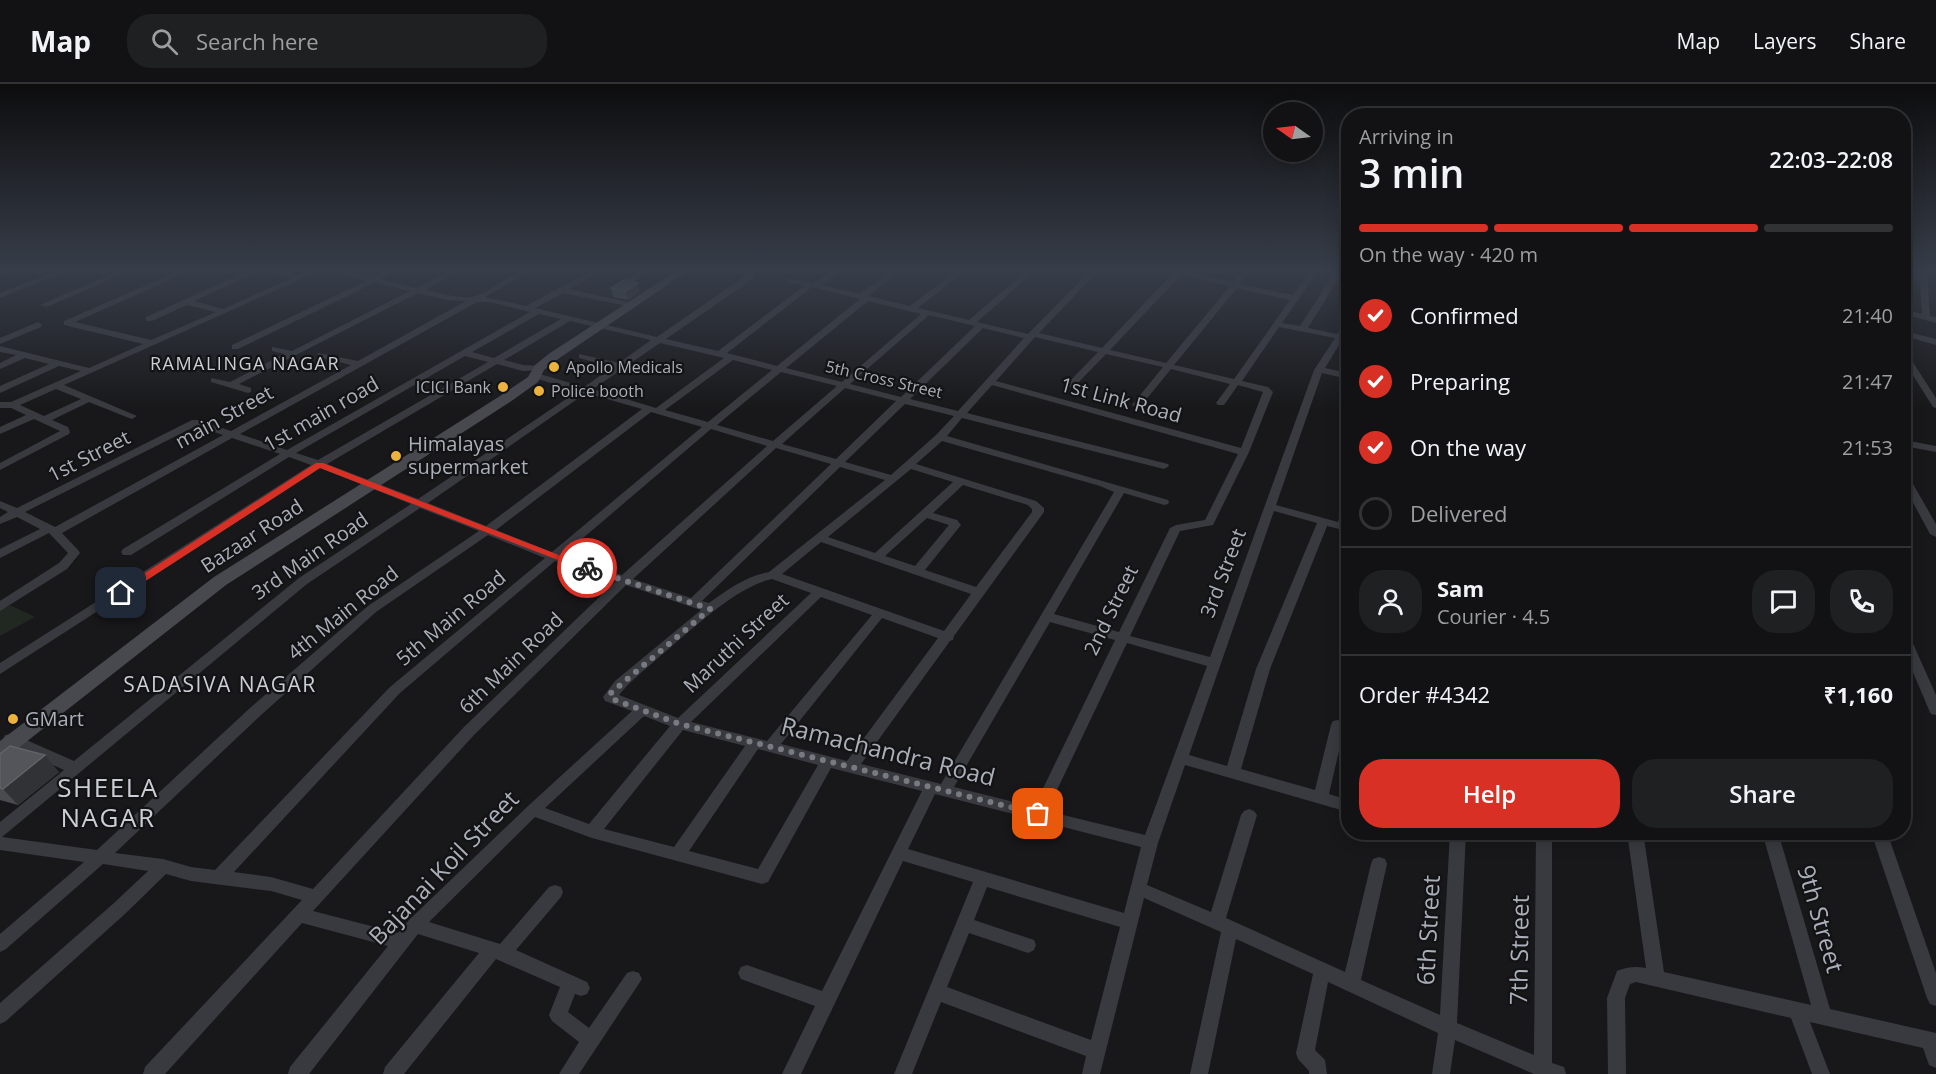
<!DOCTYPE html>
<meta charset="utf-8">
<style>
:root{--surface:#121214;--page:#1f2022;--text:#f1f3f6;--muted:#9c9ea0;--line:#313234;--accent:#d93025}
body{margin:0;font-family:"Open Sans",sans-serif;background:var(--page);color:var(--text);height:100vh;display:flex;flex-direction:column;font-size:22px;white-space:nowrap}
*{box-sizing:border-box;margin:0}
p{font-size:20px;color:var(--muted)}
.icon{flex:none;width:33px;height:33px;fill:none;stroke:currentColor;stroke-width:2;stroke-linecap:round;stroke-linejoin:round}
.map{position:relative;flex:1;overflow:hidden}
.details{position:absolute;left:1341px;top:24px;width:570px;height:732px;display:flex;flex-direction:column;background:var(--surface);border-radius:24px;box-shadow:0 3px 15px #0003,0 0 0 2px var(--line)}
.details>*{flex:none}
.needle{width:39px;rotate:284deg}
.controls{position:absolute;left:1263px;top:18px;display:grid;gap:12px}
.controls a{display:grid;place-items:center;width:60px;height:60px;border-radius:50%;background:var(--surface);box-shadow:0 3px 15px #0003,0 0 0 2px var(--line);font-size:30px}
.pin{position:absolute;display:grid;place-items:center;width:51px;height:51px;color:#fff;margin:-26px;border-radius:12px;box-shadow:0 3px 9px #0006}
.courier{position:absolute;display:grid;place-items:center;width:60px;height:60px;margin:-30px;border:4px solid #d93025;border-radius:50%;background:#fff;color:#222;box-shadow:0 2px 8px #0007}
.overview em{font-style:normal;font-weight:600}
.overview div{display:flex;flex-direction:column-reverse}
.overview{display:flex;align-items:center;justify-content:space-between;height:102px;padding:0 18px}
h1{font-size:39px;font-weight:600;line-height:45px}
.bar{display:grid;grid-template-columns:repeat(4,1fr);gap:9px 6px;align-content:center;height:72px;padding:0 18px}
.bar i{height:8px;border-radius:4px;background:var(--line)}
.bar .selected{background:var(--accent)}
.bar p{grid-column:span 4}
.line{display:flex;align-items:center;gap:15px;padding:0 18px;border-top:2px solid var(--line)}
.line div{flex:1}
.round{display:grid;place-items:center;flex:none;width:63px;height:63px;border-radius:24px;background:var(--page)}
ol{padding:0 18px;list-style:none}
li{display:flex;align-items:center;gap:18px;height:66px}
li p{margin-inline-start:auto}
li .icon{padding:6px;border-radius:50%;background:var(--accent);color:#fff;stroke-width:4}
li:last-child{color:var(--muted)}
li i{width:33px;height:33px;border:3px solid var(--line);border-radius:50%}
.button{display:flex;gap:12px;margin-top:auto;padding:12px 18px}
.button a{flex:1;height:69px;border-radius:24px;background:var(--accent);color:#fff;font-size:24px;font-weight:600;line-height:69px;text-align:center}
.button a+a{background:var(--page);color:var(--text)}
header{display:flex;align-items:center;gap:36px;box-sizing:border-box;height:84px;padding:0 30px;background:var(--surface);border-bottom:2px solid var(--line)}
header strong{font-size:28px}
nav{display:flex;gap:33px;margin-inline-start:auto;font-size:21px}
.search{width:420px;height:54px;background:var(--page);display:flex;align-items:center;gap:15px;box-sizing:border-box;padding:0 21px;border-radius:24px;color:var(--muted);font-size:22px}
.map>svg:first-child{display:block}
.green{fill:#202821}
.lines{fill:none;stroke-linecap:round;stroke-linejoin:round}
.minor{fill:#393a3f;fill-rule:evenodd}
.secondary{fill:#47494e;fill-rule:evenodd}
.wall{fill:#494b4f}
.shaded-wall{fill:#313235}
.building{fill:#54555a;stroke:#616369;stroke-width:1.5}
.route{fill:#d93025}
.done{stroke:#777a81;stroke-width:6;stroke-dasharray:0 10.8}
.poi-dot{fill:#ebb23e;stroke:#131315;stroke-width:2}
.labels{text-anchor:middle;stroke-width:4.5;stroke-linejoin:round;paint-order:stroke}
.far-poi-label{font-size:16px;fill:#aaafb9;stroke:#131315;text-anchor:start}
.far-street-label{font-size:16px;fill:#aaafb9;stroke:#131315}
.far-neighbourhood-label{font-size:18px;letter-spacing:1.5px;fill:#cbced5;stroke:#131315}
.street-label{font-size:20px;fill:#aaafb9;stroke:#131315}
.poi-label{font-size:20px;fill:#aaafb9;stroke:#131315;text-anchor:start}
.neighbourhood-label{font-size:21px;letter-spacing:1.5px;fill:#cbced5;stroke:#131315}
.near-street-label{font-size:24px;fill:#aaafb9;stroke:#131315}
.near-neighbourhood-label{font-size:26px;letter-spacing:1.5px;fill:#cbced5;stroke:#131315}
</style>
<header>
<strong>Map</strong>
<div class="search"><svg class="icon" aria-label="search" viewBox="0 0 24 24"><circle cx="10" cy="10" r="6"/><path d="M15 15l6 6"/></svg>Search here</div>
<nav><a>Map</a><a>Layers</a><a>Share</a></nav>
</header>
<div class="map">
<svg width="1936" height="990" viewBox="0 0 1936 990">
<rect width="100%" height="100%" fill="#18181a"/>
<path class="green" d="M10 521 35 533 0 552V526Z"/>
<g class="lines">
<path class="minor" d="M3 187H14L0 193V188Z
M56 187H67L0 214V209Z
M118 187H129L47 223 40 221Z
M179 187H190L75 238 151 256 216 228 187 221 152 237H146V233L247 187H258L194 217 223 225 292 194 262 187H280L300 191 308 187H319L64 301 137 332 132 335 129 334 89 318 52 336 68 343 70 348 69 350 0 386V379L60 347 34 335 0 350V343L26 331 11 324H0V318H11L81 287 59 282 0 309V302L49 280 25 274 0 285V279L16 271 0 268V262L89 284 143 260 64 241V237ZM56 305 81 315 44 332 20 321Z
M332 187H346L372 193 386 187H396L381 195 416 204 450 187H460L425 206C438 209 463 216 476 212 495 206 510 187 531 187L485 213 526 222 591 187H601L569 205 632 219V223L563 209 535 224 657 253 748 190H754V194L666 255 718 267 804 202 788 198V194L814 199 832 187H841L822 201 860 210 891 187H900L868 212 910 222 956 187H965L918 224 969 236 1026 187H1035L977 238 1028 250 1090 187H1098L1039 249 1102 264 1173 189 1169 187H1184L1233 198 1242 187H1250L1240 200 1293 211 1310 187H1318L1282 239 1300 242 1335 187H1343L1308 244 1337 250 1345 238H1348V246L1325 284 1348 289V295L1322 289 1276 421 1338 438 1343 419 1348 416V447L1327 442 1270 585 1241 685 1315 706 1331 641 1333 637 1338 636 1343 637 1345 641 1329 710 1348 716V728L1185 681 1158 759 1147 801 1211 828 1241 731 1244 727 1249 725 1254 727 1257 731 1226 834 1345 888 1371 780 1373 775 1379 773 1385 775 1387 780 1361 896 1440 931 1450 748H1466L1457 939 1534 971 1536 748H1552V979L1564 983 1566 990H1534L1455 956 1450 990H1432L1438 949 1328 898 1315 966 1325 976 1327 990H1309V987L1298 975 1296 969 1313 890 1236 855 1208 990H1190L1221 848 1144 814 1100 990H1082L1086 972 941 918 912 990H894L973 798 903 777 801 990H782L815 922 741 895 738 889 741 883 747 881 822 907 922 707 831 684 768 798 762 800 592 754 535 733 429 838 500 860 549 803 555 801 561 803 563 808 561 813 516 866 587 898 590 904 587 910 581 912 575 910 568 928 589 944 627 889 633 887 639 889 642 895 579 990H559L579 958 552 937 549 931 560 903 496 875 404 990H383L385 983 479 869 418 850 309 990H288L290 983 388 862 302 839 165 990H143L145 983 302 816 271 807 191 797 166 790 126 829 6 937 0 940V919L114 819 148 787 103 780 6 865 0 868V850L84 778 0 766V738L64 686 5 659 3 655 5 651 10 650 15 651 74 677 299 494 411 420 320 384 0 590V579L311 381 289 373 131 471H123L121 468 123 465 280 370 232 354 62 449 78 466 80 469 67 485 0 527V517L59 479 68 469 49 449 0 474V465L40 445 17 433 0 440V433L8 428 0 424V417L17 424 192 336H198L231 347 351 281 318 273V269L358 277 466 217 447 216 418 209 239 300 251 304V308L248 309 211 298V294L230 298 284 270 272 267V263L292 267 410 207 374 199 238 265H232V261L366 197ZM1181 191 1230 202 1166 279 1110 266ZM812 203 860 215 777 282 727 269ZM1237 204 1290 216 1234 295 1174 281ZM868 217 921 230 842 298 786 284ZM477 218H490L530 228 287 366 240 350ZM539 230 561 235 494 274 472 268ZM929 231 975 242 901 313 850 300ZM570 237 651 256 619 279 579 270V274L613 283 584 303 540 290H534V294L578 307 418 415 327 380 497 280 523 287 542 286V282L523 281 504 276ZM1279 243 1335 254 1314 286 1210 573 1130 552 1180 447 1213 441 1249 368 1273 308 1268 303 1242 297ZM983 244 1024 254 958 327 910 315ZM1035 253 1098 268 1068 299V303H1074L1106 270 1163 283 1132 321 1137 324 1140 323 1171 285 1230 300 1216 319 1218 321H1224L1238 301 1263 308 1241 364 996 297ZM660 259 724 274 656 324 593 305ZM465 272 488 278 318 376 296 369ZM733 276 772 286 708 338 665 326ZM781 288 837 302 773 357 717 341ZM992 301 1238 370 1205 436 1176 441 1170 444 1119 548 1054 530 1124 409 1164 421 1168 420 1169 418 1168 416 947 352 962 334 1164 385 1169 382 1168 380 967 329ZM845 304 896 317 836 375 782 360ZM586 309 642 325 486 442 428 419ZM905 320 954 332 936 351 891 391 845 378ZM651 328 702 343 552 468 496 446ZM196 342 223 351 55 443 25 428ZM711 345 767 362 622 491 562 472ZM942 357 1100 402 1114 408 941 700 861 680 950 557 953 556 954 552 1044 428V424L1036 417 916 380ZM776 364 831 380 691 514 633 495ZM840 383 885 396 769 488C747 492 727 506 709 519L702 517ZM911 385 953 398 875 469 828 453ZM963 401 1028 421 1032 425V428L976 503 925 486 961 441 957 436 933 429ZM420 424 479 447 368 522 250 624 97 766 2 753 307 500ZM1274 427 1317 439 1256 585 1227 682 1189 671ZM927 434 949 441 915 482 885 472ZM488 451 545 474 390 603 215 786 191 783 163 775 115 769 260 632 376 528ZM821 458 971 510 944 547 782 490ZM555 477 616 497 464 643 313 805 271 793 234 788 400 609ZM772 495 811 509 678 634 619 611C630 597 646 585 659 573 688 549 736 502 772 495ZM626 501 701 526 615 597 603 613 605 617 632 627 528 722 409 836 398 849 313 827 474 651ZM821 513 872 531 767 657 691 638ZM882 534 938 554 847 677 781 660ZM1050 538 1115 556 1034 723 954 703ZM1127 559 1207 582 1145 751 1047 727ZM644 632 670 642 589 740 545 724ZM683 646 745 662 674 763 604 745ZM758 665 818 681 758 785 689 767ZM935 710 1141 763 1124 829 908 765ZM987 803 1120 843 1091 956 947 903 969 849 1028 869 1034 866 1036 861 1034 856 974 836Z
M640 187H650L620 206 613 204Z
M1919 187H1927L1930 232 1936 233V239L1904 230V225L1922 230 1920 197 1904 194V190L1919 192Z
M1930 187H1936V190Z
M38 238 42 241 41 243 0 260V254Z
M1904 247 1936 255V261L1904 252Z
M1904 268 1907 269 1936 314V324L1933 323 1904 277Z
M1904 356 1936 362V368L1904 362Z
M1904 390 1909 393 1936 440V453L1930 450 1904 402Z
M1904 549 1910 553 1936 611V631L1931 630 1929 626 1904 567Z
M1627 748H1643L1664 888 1811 921 1762 748H1778L1830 925 1936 949V984L1929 981 1923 964 1810 938 1830 990H1812L1791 934 1636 898 1630 900 1625 914 1626 990H1608L1607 914 1617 887C1627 883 1635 882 1646 884Z
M1871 748H1887L1936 889V922L1930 920 1927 914Z"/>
<path class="secondary" d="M676 187H688L558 275 544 286 538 298 510 318 226 501 7 673 0 676V657L214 493 500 312 528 293 535 281 550 269Z"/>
</g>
<path class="wall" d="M638 199 639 208 628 216 613 213 611 204Z
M0 670 59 688 18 721 0 716Z"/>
<path class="shaded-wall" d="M638 199 639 208 628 216 626 207Z
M45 671 59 688 18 721 3 705Z"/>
<path class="building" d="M624 196 638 199 626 207 611 204Z
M10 662 45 671 3 705 0 704V670Z"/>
<linearGradient id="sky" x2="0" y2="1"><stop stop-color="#0d0d0e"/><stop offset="0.57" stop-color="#373d49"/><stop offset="1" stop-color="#373d49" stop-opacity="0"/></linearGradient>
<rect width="1936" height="326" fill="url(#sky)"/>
<path class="route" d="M316 379H323L592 484 584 486 320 384 124 511H117V507Z"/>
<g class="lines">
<path class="done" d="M587 484 710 525 611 609 610 613 615 616 680 640 1038 730"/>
</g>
<g class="poi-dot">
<circle cx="554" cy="283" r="6"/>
<circle cx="503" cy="303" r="6"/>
<circle cx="539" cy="307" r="6"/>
<circle cx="396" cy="372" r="6"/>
<circle cx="13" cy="635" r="6"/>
</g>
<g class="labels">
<g class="far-poi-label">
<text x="566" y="289">Apollo Medicals</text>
<text x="491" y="309" text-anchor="end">ICICI Bank</text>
<text x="551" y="313">Police booth</text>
</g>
<g class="far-street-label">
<text transform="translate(884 295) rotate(13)" y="6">5th Cross Street</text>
</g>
<g class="far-neighbourhood-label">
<text x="245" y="286">RAMALINGA NAGAR</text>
</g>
<g class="street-label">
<text transform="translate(1121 316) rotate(15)" y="7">1st Link Road</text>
<text transform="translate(321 330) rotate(-30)" y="7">1st main road</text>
<text transform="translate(224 333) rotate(-29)" y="7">main Street</text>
<text transform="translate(89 372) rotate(-27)" y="7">1st Street</text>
<text transform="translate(252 452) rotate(-33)" y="7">Bazaar Road</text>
<text transform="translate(310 472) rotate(-35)" y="7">3rd Main Road</text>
<text transform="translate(1223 489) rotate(-69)" y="7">3rd Street</text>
<text transform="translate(1111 526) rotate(-64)" y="7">2nd Street</text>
<text transform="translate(343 529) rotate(-39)" y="7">4th Main Road</text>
<text transform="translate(451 534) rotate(-40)" y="7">5th Main Road</text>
<text transform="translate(736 559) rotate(-43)" y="7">Maruthi Street</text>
<text transform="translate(511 579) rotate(-44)" y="7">6th Main Road</text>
</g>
<g class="poi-label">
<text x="408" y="367">Himalayas<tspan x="408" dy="23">supermarket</tspan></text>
<text x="25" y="642">GMart</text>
</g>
<g class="neighbourhood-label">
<text x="220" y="608">SADASIVA NAGAR</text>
</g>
<g class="near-street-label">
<text transform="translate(888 668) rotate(14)" y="8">Ramachandra Road</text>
<text transform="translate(444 784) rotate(-46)" y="8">Bajanai Koil Street</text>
<text transform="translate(1820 835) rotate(74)" y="8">9th Street</text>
<text transform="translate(1429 846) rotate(-87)" y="8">6th Street</text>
<text transform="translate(1520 866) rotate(-89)" y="8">7th Street</text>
</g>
<g class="near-neighbourhood-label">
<text x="108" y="713">SHEELA<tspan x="108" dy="30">NAGAR</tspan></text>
</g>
</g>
</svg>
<div class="controls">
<a><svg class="needle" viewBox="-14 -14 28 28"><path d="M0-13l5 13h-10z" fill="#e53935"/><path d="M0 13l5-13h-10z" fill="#9c9ea0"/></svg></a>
</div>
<div class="pin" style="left:1038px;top:730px;background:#ea580c"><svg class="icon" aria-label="bag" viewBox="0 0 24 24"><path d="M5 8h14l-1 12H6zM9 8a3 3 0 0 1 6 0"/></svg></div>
<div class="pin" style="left:121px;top:509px;background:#1f2937"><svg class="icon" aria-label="home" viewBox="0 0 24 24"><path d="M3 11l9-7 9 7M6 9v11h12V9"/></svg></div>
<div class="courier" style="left:587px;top:484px"><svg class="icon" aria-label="bike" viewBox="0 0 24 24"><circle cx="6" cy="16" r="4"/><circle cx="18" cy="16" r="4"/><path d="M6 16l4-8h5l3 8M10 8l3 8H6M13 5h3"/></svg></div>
<section class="details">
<div class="overview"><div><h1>3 min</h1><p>Arriving in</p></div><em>22:03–22:08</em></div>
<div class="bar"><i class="selected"></i><i class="selected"></i><i class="selected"></i><i></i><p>On the way · 420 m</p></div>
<ol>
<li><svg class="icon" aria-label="check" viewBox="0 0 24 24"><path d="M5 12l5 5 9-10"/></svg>Confirmed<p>21:40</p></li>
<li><svg class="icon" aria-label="check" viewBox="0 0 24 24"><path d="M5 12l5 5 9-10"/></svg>Preparing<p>21:47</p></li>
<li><svg class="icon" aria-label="check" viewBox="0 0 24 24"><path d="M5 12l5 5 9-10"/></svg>On the way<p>21:53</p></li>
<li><i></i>Delivered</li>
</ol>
<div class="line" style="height:108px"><a class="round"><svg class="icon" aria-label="person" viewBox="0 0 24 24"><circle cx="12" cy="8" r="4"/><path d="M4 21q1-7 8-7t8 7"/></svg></a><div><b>Sam</b><p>Courier · 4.5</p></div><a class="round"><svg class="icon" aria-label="chat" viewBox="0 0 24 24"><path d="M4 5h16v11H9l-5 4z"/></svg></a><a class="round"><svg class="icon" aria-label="phone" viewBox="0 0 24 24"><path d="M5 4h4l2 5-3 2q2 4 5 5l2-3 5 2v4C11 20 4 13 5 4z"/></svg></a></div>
<div class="line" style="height:78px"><div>Order #4342</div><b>₹1,160</b></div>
<div class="button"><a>Help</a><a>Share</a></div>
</section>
</div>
